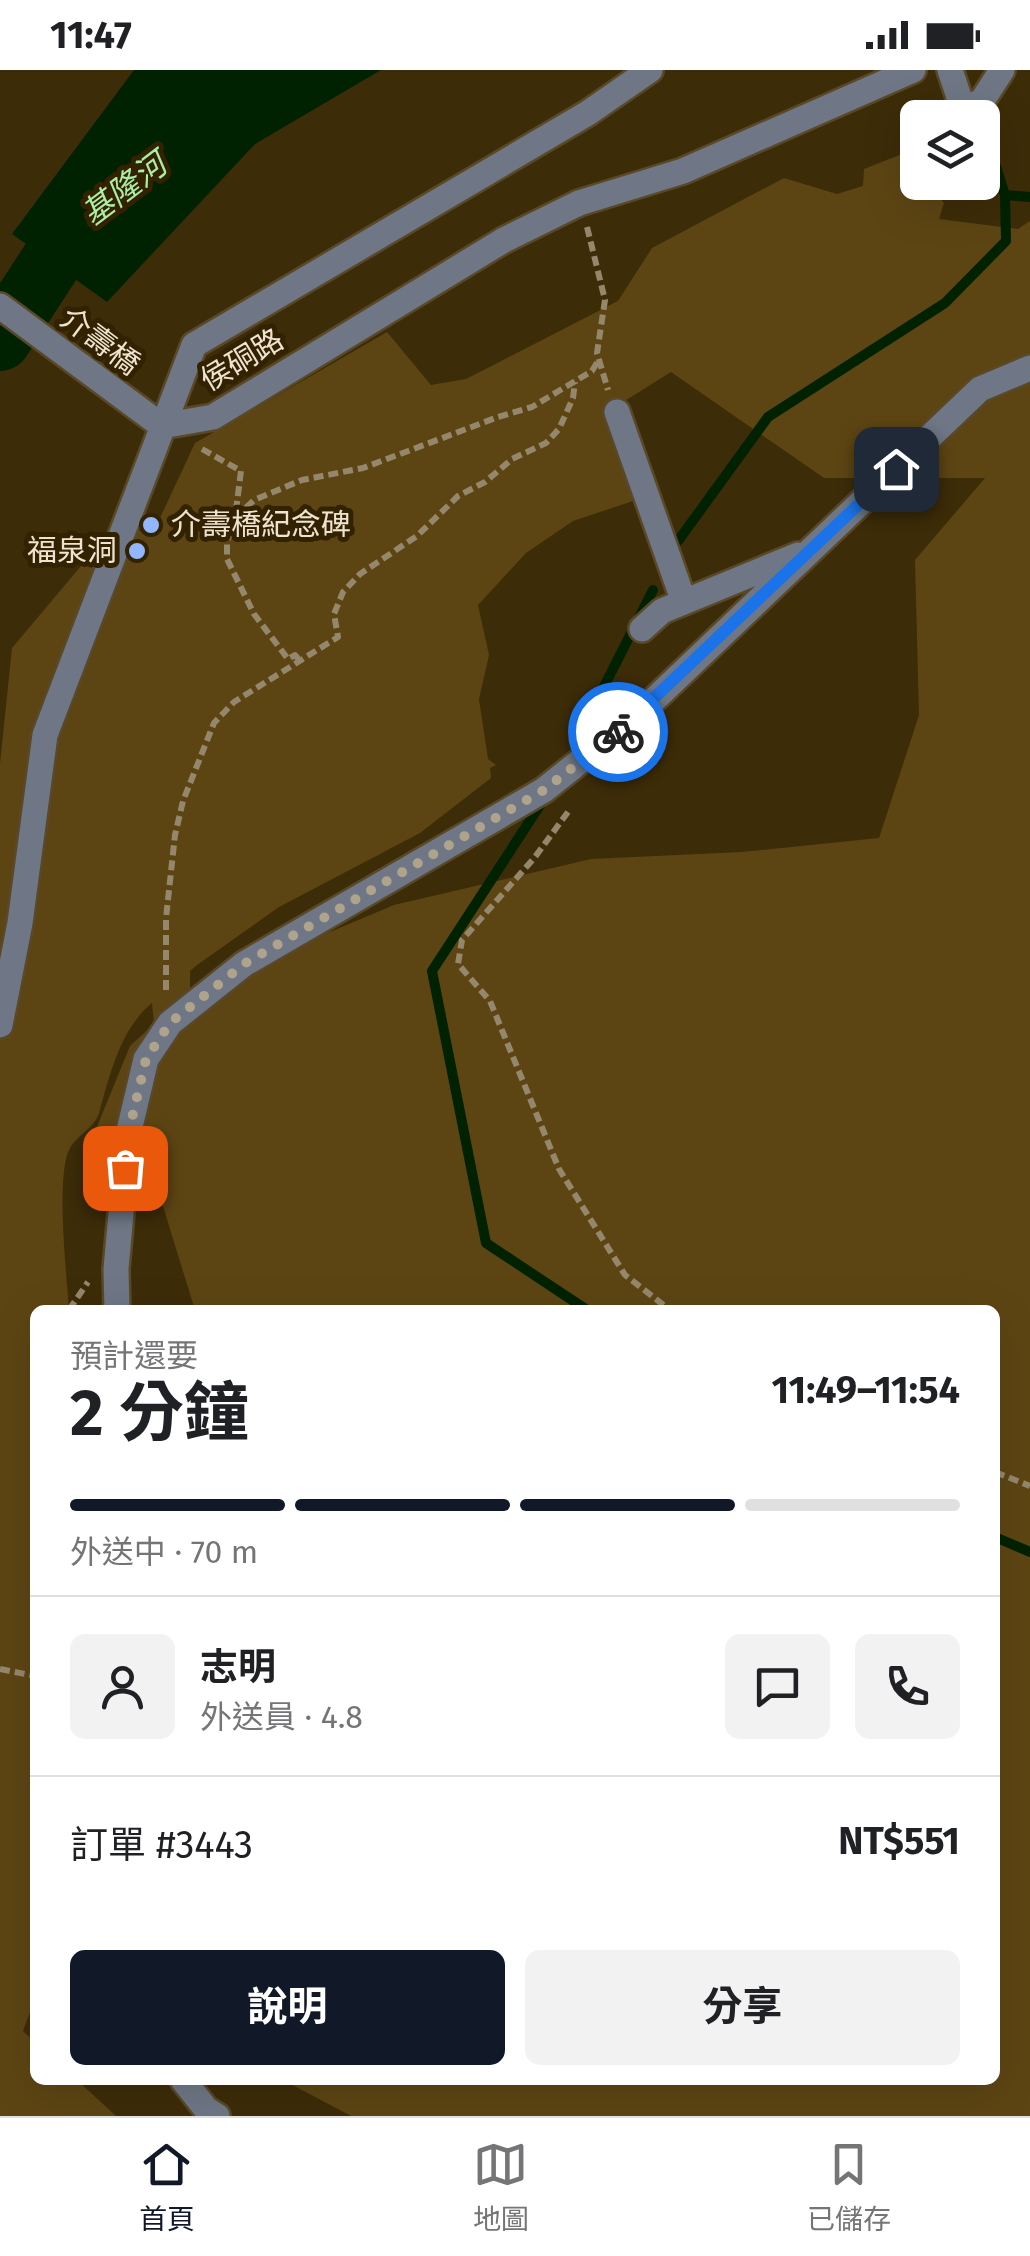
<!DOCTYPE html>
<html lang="zh-TW">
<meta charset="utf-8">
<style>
:root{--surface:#fff;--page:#f2f2f2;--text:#202124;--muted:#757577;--line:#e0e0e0;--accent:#111827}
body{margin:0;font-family:"Fira Sans","Noto Sans TC",sans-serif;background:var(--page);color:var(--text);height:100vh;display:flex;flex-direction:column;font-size:38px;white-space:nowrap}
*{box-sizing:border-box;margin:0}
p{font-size:32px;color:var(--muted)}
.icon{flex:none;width:55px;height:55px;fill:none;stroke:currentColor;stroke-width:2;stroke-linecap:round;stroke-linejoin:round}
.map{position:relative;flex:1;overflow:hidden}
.side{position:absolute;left:30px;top:1235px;width:970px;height:780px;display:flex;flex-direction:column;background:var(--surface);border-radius:15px;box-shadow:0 10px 40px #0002}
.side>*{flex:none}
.buttons{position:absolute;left:900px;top:30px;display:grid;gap:20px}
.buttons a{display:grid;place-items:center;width:100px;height:100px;border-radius:15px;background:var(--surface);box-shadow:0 10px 40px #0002;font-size:50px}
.pin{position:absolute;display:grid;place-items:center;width:85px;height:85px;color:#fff;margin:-42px;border-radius:20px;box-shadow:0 5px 15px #0006}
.courier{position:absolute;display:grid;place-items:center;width:100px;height:100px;margin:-50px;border:8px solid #1a73e8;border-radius:50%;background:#fff;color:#222;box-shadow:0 2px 12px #0007}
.overview em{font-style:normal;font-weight:700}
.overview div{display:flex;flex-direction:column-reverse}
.overview{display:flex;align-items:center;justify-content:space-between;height:170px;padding:0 40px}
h1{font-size:65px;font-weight:700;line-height:75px}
.bar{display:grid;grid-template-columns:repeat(4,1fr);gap:15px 10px;align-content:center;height:120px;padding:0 40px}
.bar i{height:12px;border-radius:8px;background:var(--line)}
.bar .selected{background:var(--accent)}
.bar p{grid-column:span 4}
.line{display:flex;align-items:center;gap:25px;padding:0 40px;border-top:2px solid var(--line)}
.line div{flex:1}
.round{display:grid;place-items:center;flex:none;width:105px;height:105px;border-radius:15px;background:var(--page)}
.action{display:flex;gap:20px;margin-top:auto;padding:20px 40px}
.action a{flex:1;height:115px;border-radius:15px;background:var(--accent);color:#fff;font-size:40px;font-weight:700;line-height:115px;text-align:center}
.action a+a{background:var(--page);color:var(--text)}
.status{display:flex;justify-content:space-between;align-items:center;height:70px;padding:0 50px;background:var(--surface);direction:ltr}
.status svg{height:28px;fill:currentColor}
.menu{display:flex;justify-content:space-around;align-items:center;height:140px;border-top:2px solid var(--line);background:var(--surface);font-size:28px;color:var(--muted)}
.menu a{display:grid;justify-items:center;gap:5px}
.menu .selected{color:var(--accent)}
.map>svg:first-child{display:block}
.green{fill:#5d4513;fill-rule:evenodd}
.water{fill:#012201}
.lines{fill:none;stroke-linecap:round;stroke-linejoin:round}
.stream{stroke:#012201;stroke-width:10}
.river{stroke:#012201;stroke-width:62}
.minor-casing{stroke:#594928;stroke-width:30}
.path{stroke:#95876c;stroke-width:6;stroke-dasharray:10 5;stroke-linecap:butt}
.minor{stroke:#6f7786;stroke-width:25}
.done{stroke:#b0a38b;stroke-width:10;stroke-dasharray:0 18}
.route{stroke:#1a73e8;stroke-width:12}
.poi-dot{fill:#92b7fd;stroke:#322200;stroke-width:4}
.labels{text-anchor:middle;stroke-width:10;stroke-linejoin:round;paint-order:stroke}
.street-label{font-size:30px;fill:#eee3d1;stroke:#322200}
.poi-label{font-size:30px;fill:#eee3d1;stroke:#322200;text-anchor:start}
.water-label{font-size:32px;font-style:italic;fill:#aaeda4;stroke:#322200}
</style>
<div class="status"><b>11:47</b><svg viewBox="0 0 49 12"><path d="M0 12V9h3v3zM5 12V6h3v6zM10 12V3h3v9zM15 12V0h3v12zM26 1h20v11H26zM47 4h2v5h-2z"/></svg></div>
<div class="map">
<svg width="1030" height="2046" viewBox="0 0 1030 2046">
<rect width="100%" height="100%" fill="#3d2c08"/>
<path class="green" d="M902 84 917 102 918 112 927 113 944 133 939 149 1018 159 1030 151V2046H351L283 2010H995V1240H195L129 1026 113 1088 94 1064 130 976 154 954 152 933C120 959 110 1005 99 1043 94 1059 78 1064 70 1078 55 1104 67 1207 69 1240H35V1929L23 1961 35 1972V2010H77L116 2046H0V694L12 578 86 490 159 450 195 373 387 262 431 315 466 309 618 231 652 178 784 108 837 124 863 116 864 99ZM671 302 824 408H985L915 490 919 645 879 768 742 782 591 789 394 835 190 921V901L197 895 279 837 420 763 491 708 490 698 496 695 488 689 479 629 489 585 478 535 526 483 573 451 633 431 607 342Z"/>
<path class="water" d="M134 0H381L255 74 107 232 12 164Z"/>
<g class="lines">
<path class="stream" d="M1005 125 1030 127
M678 471 768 347 945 233 1006 171 1005 125 982 52
M584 656 653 520
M544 729 432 901 486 1173 587 1240
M995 1467 1030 1482"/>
<path class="river" d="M0 270 75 155 107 131"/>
<g class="minor-casing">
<path id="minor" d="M950 0 966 48
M962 39 982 31 1002 0
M0 236 162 356
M617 342 684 532
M162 356 213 347 504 170 579 133 683 101 913 0
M642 559 662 541 798 485
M0 955 20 853 45 665 194 275 588 43 650 0
M117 1240 116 1199 128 1065 146 989 170 953 244 894 544 720 638 645 980 319 1030 298
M183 2010 206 2039 217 2046"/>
</g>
<path class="path" d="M587 157 605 230 597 283 608 320
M202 379 241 401 235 448 227 471V489L254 544 288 589 295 585 301 592
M235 448 254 430 302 410 363 398 498 347 532 337 592 301 598 291
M568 742 535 787 462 870 458 894 490 931 559 1099 625 1205 670 1240
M166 920V848L175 765 183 731 214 653 234 632 338 567 334 544 343 522 360 504 417 466 458 426 485 412 512 389 546 373 559 359 573 328 575 312
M69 1240 88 1212
M995 1402 1030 1416
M0 1599 35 1606"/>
<use href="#minor" class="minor"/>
</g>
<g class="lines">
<path class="done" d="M125 1098 128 1065 146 989 170 953 244 894 544 720 618 662"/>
<path class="route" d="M618 662 896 399"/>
</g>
<g class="poi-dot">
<circle cx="151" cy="455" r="10"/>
<circle cx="137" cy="481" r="10"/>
</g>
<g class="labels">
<g class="street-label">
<text transform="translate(100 271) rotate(37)" y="10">介壽橋</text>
<text transform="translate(242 290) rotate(-31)" y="10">侯硐路</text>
</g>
<g class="poi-label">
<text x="171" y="465">介壽橋紀念碑</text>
<text x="117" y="491" text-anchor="end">福泉洞</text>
</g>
<g class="water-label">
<text transform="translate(124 119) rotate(-37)" y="11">基隆河</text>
</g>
</g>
</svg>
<div class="buttons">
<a><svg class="icon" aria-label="layers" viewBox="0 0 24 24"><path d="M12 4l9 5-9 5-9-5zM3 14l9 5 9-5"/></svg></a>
</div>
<div class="pin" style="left:125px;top:1098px;background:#ea580c"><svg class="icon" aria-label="bag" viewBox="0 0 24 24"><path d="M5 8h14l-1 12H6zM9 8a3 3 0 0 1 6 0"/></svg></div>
<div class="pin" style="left:896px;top:399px;background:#1f2937"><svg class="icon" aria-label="home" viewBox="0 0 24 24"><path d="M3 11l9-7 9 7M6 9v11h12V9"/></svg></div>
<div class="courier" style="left:618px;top:662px"><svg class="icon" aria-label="bike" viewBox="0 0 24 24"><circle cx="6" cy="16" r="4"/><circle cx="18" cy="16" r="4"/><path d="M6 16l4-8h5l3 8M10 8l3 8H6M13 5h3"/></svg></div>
<section class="side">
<div class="overview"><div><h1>2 分鐘</h1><p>預計還要</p></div><em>11:49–11:54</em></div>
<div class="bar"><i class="selected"></i><i class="selected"></i><i class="selected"></i><i></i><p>外送中 · 70 m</p></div>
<div class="line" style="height:180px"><a class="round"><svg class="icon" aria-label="person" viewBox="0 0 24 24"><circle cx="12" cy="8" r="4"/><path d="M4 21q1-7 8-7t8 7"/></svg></a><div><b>志明</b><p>外送員 · 4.8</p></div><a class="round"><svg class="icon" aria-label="chat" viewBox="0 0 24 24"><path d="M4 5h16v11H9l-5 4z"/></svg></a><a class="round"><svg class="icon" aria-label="phone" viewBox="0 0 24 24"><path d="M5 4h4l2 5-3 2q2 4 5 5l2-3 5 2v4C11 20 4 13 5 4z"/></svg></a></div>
<div class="line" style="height:130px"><div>訂單 #3443</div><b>NT$551</b></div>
<div class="action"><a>說明</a><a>分享</a></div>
</section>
</div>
<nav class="menu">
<a class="selected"><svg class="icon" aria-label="home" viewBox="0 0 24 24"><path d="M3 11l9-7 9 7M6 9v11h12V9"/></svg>首頁</a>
<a><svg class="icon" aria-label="map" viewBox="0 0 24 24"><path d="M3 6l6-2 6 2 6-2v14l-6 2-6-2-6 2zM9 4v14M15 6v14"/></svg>地圖</a>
<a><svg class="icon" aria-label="saved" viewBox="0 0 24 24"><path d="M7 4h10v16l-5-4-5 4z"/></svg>已儲存</a>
</nav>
